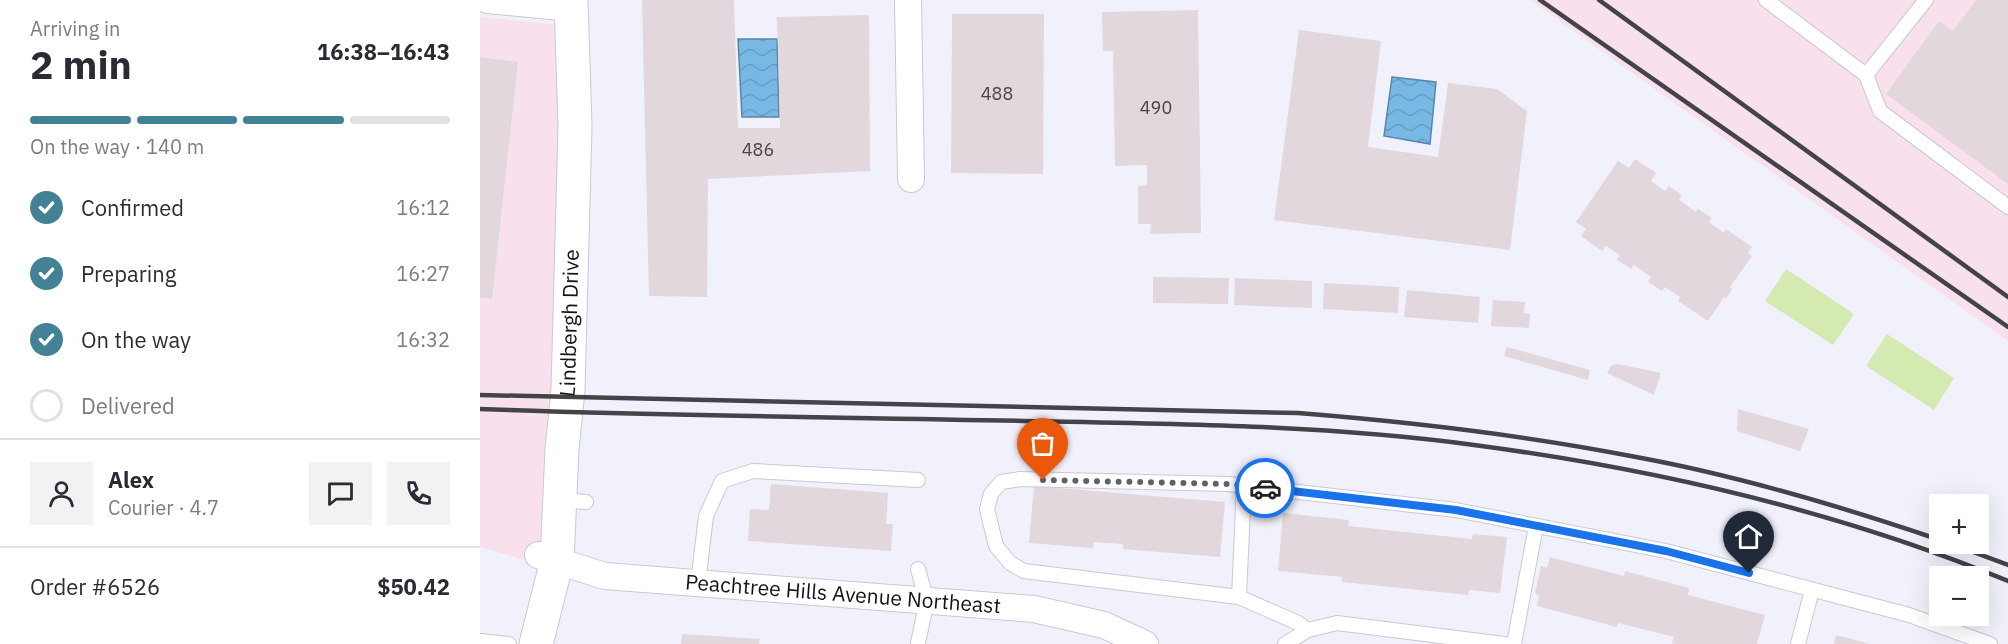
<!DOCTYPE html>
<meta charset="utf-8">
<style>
:root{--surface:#fff;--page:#f2f2f3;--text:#2b2b33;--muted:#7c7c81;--line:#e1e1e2;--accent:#428196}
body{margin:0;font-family:"IBM Plex Sans",sans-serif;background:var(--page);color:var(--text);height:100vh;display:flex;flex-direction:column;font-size:22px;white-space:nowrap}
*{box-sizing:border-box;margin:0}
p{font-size:20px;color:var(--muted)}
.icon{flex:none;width:33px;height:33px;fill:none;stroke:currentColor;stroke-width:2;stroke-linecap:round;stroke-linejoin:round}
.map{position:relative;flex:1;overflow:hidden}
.drawer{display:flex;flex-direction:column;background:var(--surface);width:480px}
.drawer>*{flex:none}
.buttons{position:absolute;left:1449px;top:494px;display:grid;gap:12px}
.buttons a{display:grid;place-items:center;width:60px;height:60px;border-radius:0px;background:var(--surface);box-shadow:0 6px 24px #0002;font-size:30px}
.pin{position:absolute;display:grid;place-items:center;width:51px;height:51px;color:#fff;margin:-62px -26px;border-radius:50% 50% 50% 0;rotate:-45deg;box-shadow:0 0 6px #0007}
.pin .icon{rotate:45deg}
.courier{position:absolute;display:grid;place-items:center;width:60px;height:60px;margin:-30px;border:4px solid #1a73e8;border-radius:50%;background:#fff;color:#222;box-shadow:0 2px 8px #0007}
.head em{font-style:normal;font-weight:800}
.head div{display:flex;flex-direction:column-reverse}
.head{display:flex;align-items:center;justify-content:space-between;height:102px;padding:0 30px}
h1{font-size:39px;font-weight:800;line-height:45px}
.bar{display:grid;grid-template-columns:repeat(4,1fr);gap:9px 6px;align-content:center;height:72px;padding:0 30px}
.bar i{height:8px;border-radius:4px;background:var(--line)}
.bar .on{background:var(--accent)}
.bar p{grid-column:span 4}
.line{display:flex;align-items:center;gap:15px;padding:0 30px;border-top:2px solid var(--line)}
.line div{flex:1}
.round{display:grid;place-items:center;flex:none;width:63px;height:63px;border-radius:0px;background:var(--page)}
ol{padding:0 30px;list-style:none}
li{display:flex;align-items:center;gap:18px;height:66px}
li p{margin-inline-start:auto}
li .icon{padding:6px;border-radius:50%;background:var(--accent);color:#fff;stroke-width:4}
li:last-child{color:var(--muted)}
li i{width:33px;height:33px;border:3px solid var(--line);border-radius:50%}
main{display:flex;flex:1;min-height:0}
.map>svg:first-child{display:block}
.commercial{fill:#f8e1ed}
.grass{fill:#d4eab0}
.water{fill:url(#water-waves);stroke:#5a86a6;stroke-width:1.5}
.building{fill:#e2d7dc}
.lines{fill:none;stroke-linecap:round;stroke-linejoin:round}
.lane-casing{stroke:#c9c9d4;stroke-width:16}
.street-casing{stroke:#c9c9d4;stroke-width:28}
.secondary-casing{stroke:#c9c9d4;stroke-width:35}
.lane{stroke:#fff;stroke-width:14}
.street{stroke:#fff;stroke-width:26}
.secondary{stroke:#fff;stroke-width:33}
.rail{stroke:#434348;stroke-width:4.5}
.done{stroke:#616167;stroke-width:6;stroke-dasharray:0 10.8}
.route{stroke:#1a73e8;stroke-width:8}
.labels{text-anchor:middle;stroke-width:5;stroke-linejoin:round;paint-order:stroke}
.number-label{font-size:18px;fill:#474448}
.street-label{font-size:21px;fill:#131317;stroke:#fff}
</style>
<main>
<section class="drawer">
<div class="head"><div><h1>2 min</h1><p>Arriving in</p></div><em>16:38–16:43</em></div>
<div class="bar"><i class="on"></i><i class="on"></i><i class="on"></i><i></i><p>On the way · 140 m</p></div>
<ol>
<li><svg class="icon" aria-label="check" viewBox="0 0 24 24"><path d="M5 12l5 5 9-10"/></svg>Confirmed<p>16:12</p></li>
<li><svg class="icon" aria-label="check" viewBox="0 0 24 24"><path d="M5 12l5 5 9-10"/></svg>Preparing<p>16:27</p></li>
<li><svg class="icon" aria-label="check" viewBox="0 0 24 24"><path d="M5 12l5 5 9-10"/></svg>On the way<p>16:32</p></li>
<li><i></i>Delivered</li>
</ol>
<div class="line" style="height:108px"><a class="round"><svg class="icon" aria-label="person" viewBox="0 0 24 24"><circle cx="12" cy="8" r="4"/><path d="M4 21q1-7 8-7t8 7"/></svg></a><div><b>Alex</b><p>Courier · 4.7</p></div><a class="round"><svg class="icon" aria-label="chat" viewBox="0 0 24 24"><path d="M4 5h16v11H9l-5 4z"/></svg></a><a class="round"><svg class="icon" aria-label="phone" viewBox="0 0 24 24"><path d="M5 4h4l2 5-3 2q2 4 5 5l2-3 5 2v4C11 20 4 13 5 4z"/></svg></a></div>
<div class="line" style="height:78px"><div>Order #6526</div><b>$50.42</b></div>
</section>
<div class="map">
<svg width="1528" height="644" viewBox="0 0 1528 644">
<defs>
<pattern id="water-waves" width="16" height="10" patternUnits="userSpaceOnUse" patternTransform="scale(1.5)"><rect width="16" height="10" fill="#78b8e4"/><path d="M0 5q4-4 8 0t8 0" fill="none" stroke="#679dc3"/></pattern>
</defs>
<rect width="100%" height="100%" fill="#f1f1fc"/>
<path class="commercial" d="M1050 0H1528V341Z
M0 17 89 26 74 569 0 547Z"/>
<path class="grass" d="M1306 269 1374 314 1353 345 1285 301Z
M1407 334 1474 378 1454 410 1386 366Z"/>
<path class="water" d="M258 39H297L299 117H262Z
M912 77 956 82 950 144 904 136Z"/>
<path class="building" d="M162 0H254L258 128H300L297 17 389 15 390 171 228 179 227 297 169 296Z
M1496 0H1528V184L1406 94 1459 21 1473 31Z
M718 10 721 233 670 234 671 224H658V186L667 185V165L635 166 633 51H623L622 12Z
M472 14H564L563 174 471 173Z
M819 30 901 41 888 147 958 157 968 83 1017 89 1047 111 1030 250 794 220Z
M0 57 38 62 12 299 0 298Z
M1155 159 1176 173 1171 181 1185 191 1189 186 1202 195 1199 200 1216 212 1218 209 1232 218 1229 222 1244 233 1246 229 1272 247 1268 253 1272 256 1250 287 1252 289 1246 299 1244 297 1228 321 1198 301 1200 297 1185 287 1182 291 1168 282 1171 277 1154 265 1151 269 1137 260 1140 255 1126 246 1122 251 1101 236 1106 229 1096 222 1138 161 1149 168Z
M673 277 749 278 748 304 673 303Z
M755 278 832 281V308L754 305Z
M844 283 919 287 918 313 843 309Z
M927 290 1000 297 998 323 924 317Z
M1013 300 1045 302 1044 313 1050 314 1049 328 1011 326Z
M1027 347 1110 370 1108 380 1024 356Z
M1137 364 1181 373 1174 395 1127 373 1131 366Z
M1258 409 1329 429 1320 451 1257 431Z
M291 484 408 493 406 524H413L411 551 268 541 270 509 289 510Z
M554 486 745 502 740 557 643 549V544L614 542 613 548 549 543Z
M803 513 869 520 868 526 992 539 993 534 1027 537 1020 593 989 590 988 595 862 582V577L798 571Z
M1070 557 1144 576 1145 571 1209 588 1208 595 1285 615 1277 644H1197L1192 643 1194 637 1138 623 1137 627 1057 606 1059 595 1055 593 1061 566 1067 568Z
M202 634 280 639 279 644H201Z
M1356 635 1387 643V644H1354Z"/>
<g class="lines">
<g class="lane-casing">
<path id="lane" d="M1286 0 1386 75 1400 111 1528 207
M1386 75 1446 0
M80 500 106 502
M218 583 226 516 242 481 273 471 438 480
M759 597 764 485
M828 630 818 623 759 597 544 571 530 563 516 546 507 509 511 494 521 482 540 479 748 484 976 510 1186 551 1429 615 1510 644
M0 641 29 644
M438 643 447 601 438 569
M805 644 828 630 857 623 1024 644
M1034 644 1056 526
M1318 644 1332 590"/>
</g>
<g class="street-casing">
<g id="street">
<path d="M7 0 92 8"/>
<path d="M428 0 431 179"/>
<path id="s1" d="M58 555 125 576 554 609 624 625 665 644"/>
</g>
</g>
<g class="secondary-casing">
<g id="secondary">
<path id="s2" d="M56 644 77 561 82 449 88 390 95 126 91 0"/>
</g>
</g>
<use href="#lane" class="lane"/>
<use href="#street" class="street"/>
<use href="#secondary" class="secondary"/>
<path class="rail" d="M1060 0 1528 327
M1119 0 1528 297
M0 395 818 413C932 422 1044 435 1156 457 1260 476 1360 506 1460 540
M0 409C181 416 363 417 544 421 694 424 845 425 994 445 1176 469 1358 511 1528 581
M1469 543 1528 565"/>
</g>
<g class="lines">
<path class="done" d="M563 480 748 484 785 488"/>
<path class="route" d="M785 488 976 510 1186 551 1269 573"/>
</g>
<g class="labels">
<g class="number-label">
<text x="517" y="100">488</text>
<text x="676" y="114">490</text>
<text x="278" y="156">486</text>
</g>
<g class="street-label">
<text dy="7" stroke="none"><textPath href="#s2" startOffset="324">Lindbergh Drive</textPath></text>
<text dy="7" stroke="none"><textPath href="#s1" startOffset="309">Peachtree Hills Avenue Northeast</textPath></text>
</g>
</g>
</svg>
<div class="buttons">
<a>+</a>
<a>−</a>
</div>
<div class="pin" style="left:563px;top:480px;background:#ea580c"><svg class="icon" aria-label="bag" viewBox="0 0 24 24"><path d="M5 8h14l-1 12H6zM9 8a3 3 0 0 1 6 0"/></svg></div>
<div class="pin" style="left:1269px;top:573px;background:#1f2937"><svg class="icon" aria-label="home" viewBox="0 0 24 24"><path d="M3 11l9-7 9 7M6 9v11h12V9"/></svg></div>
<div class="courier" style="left:785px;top:488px"><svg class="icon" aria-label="car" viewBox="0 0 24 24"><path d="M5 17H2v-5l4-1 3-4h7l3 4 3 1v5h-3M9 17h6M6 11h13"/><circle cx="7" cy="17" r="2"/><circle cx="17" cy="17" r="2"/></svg></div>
</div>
</main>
